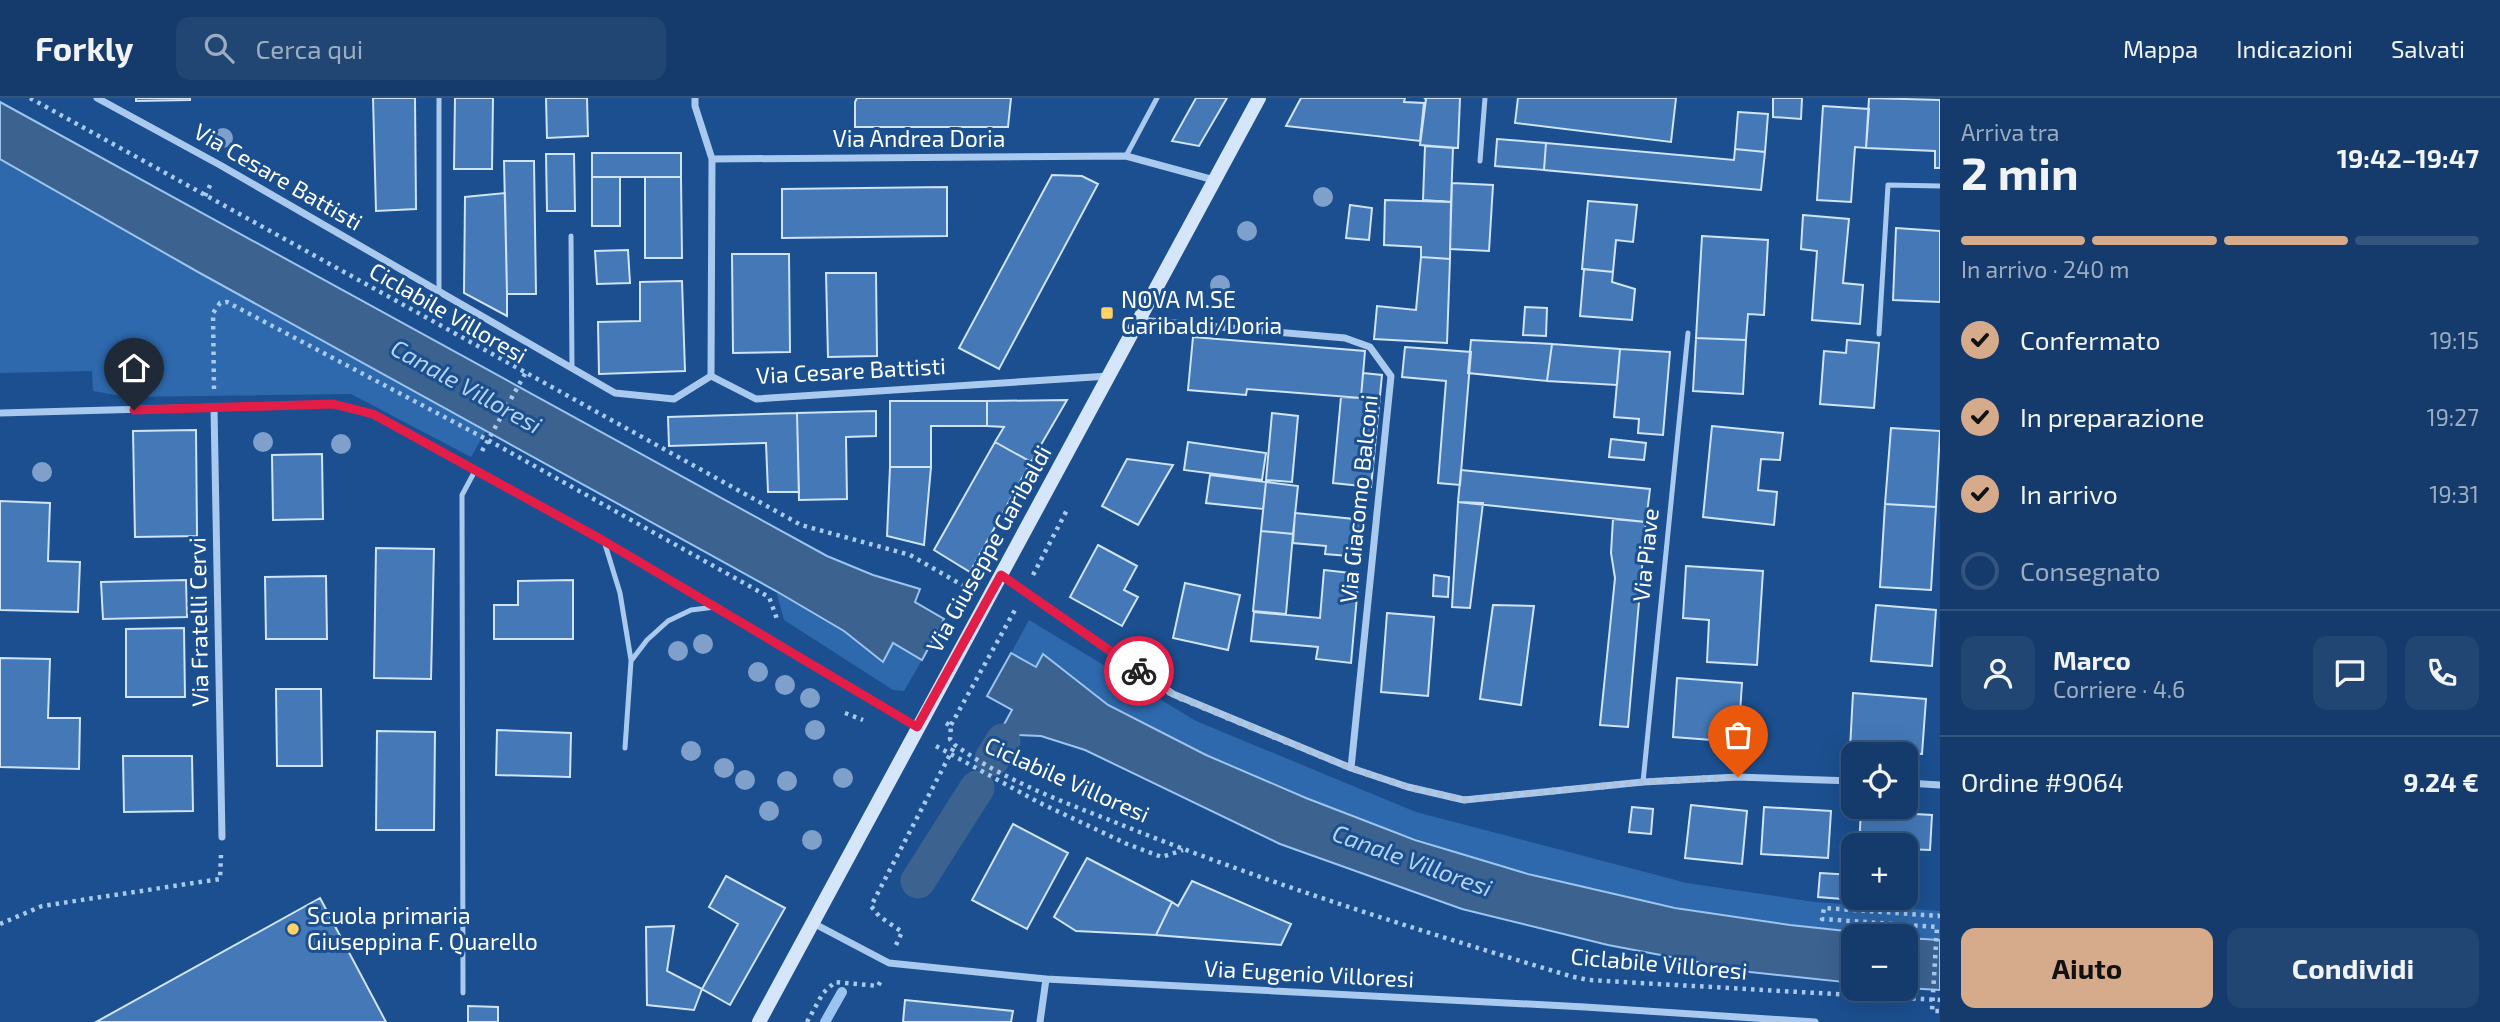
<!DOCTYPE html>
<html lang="it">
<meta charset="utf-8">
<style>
:root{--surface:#143b6b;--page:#214673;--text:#f1f3f6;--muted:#9dadc1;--line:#33557e;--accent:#d6ab8b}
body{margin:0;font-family:"Exo 2",sans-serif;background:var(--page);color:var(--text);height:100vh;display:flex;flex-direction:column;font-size:26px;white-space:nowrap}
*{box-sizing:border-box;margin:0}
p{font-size:23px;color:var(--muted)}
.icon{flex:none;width:38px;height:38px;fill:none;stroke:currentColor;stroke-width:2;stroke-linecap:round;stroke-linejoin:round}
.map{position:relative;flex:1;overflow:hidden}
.panel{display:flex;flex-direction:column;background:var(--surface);width:560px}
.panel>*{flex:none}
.fabs{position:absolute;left:1841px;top:644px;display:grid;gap:14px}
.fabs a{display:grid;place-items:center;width:77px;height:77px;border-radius:14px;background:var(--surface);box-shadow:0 7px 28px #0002,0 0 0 2px var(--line);font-size:35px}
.pin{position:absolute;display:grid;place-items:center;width:60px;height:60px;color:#fff;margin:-72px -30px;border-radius:50% 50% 50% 0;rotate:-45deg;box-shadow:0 0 7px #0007}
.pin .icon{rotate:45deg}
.courier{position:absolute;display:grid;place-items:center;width:70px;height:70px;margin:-35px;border:5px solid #e11d48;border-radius:50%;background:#fff;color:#222;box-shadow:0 2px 9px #0007}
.overview em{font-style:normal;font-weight:700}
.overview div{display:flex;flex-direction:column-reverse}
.overview{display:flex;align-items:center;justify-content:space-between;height:119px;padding:0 21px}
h1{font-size:46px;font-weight:700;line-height:52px}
.bar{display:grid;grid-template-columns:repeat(4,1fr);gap:10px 7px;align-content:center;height:84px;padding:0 21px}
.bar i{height:9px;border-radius:5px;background:var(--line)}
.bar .current{background:var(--accent)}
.bar p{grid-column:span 4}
.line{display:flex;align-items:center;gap:18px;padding:0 21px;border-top:2px solid var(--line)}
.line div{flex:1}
.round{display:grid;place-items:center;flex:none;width:74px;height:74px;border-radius:14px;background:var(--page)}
ol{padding:0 21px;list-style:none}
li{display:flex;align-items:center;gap:21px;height:77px}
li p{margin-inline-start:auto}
li .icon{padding:7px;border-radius:50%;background:var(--accent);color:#111;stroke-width:4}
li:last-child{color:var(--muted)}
li i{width:38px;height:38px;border:4px solid var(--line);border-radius:50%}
.cta{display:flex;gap:14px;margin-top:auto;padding:14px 21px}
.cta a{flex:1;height:80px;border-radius:14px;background:var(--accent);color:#111;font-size:28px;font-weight:700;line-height:80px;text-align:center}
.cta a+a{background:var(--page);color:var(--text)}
header{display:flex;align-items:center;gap:42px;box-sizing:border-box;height:98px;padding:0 35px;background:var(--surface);border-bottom:2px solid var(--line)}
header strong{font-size:33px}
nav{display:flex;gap:38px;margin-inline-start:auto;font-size:24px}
.search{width:490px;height:63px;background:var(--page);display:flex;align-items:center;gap:18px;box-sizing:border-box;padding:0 24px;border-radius:14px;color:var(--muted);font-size:26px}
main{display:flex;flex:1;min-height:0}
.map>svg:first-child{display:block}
.green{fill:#2e69ad}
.water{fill:#3c6290;stroke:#9cc4f0;stroke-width:2}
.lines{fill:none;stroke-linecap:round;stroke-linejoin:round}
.stream{stroke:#9cc4f0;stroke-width:10}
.canal{stroke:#3c6290;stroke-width:35}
.building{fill:#4478b7;stroke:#cfe3fa;stroke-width:2}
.path{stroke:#a9c9ee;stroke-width:4.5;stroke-dasharray:3.5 5;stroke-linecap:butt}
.lane{stroke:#a9c9ee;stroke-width:5}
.street{stroke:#a9c9ee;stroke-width:7}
.secondary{stroke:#d6e6fa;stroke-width:14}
.tree{fill:#7ea0ca}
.done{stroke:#afc1d8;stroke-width:7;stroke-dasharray:0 12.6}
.route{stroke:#e11d48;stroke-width:9}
.poi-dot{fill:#ffd166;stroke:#1b4f8f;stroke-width:2.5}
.labels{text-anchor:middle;stroke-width:6;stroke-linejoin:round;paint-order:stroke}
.street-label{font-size:23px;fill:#fff;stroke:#1b4f8f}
.poi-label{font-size:23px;fill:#fff;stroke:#1b4f8f;text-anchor:start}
.water-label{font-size:24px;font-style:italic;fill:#b5d3f5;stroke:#1b4f8f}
</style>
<header>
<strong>Forkly</strong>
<div class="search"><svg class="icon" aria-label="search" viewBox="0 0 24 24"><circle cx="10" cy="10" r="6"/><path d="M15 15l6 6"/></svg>Cerca qui</div>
<nav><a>Mappa</a><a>Indicazioni</a><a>Salvati</a></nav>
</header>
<main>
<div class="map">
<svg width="1940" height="924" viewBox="0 0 1940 924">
<rect width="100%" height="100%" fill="#1b4f8f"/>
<path class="green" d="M0 61 198 174 486 333 471 359 351 296 128 299 93 293 92 273 0 275Z
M776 493 844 533 882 563 893 545 922 562 904 593 893 592 784 522Z
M1029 522 1196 623 1416 714 1687 785 1815 804 1940 813V842C1705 828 1471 773 1254 678 1205 656 1156 634 1111 608 1087 594 1065 573 1043 556L1036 569 1011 555Z"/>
<path class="water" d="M0 4 827 458 873 477 920 491 915 504 944 521 922 562 893 545 883 564 844 533 776 493 198 174 0 61Z
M1011 555 1036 569 1043 556 1108 607 1206 657 1306 700 1415 742 1528 776 1675 810 1790 827 1893 838H1853V885L1750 874 1608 847 1462 811 1280 746 1085 652 1041 638 1017 637 1002 630 1012 612 987 598Z
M1906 840 1940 842V892L1906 890Z"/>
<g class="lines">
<path class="stream" d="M825 924 842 894"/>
<path class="canal" d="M992 661 1003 643
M918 783 977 690"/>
</g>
<path class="building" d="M136 0H190V2L136 3Z
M373 0H415L416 111 376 113Z
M455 0H493L492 71H454Z
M546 0H587L588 38 547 40Z
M857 0H1011L1008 29H855V4Z
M1196 0H1227L1199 48 1172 43Z
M1301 0H1405L1404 4 1424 5 1420 43 1286 28Z
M1424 0H1460L1458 50 1420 47 1426 1Z
M1518 0H1676L1671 44 1515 25Z
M1773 0H1802L1801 21 1773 19Z
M1869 0 1940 2V70H1935V53L1866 50Z
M1823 8 1869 11 1866 50 1855 49 1851 104 1817 102Z
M1738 14 1768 16 1765 54 1735 51Z
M1497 41 1546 45 1544 72 1495 68Z
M1546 45 1734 62 1735 51 1765 54 1761 92 1544 72Z
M1425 48 1453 50 1451 104 1423 102Z
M592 55H681V79H592Z
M546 56H574L575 113H547Z
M504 63H534L536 196H507Z
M1052 77 1082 78 1098 86 999 271 959 250Z
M592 79H620V128H592Z
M645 79H681L682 160H645Z
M1452 85 1493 87 1489 153 1450 151Z
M947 89V138L782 140V91Z
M505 95 507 196V218L464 195 465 99Z
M1385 102 1451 104 1450 161 1421 159V149L1384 147Z
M1588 103 1637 107 1633 144 1616 142 1613 174 1582 171Z
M1350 107 1372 110 1369 142 1346 140Z
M1803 117 1849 121 1843 185 1863 187 1860 226 1812 222 1817 153 1801 151Z
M1896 130 1940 133V204L1893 202Z
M1702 138 1768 142 1764 217 1748 216 1746 242 1696 240Z
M628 152 630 185 597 186 595 153Z
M732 156H789L790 254 733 255Z
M1421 159 1450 161 1447 245 1374 241 1377 208 1416 212Z
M1584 171 1613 174 1612 184 1635 191 1632 222 1580 218Z
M826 175H876L877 258 828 259Z
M682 183 685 273 599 276 598 224 640 223V184Z
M1525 209 1547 210 1546 238 1523 237Z
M1193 239 1365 253 1361 300 1247 291 1246 297 1188 292Z
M1696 240 1746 242 1743 296 1693 293Z
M1471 242 1552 246 1547 283 1468 275Z
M1847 242 1879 245 1874 310 1820 306 1824 253 1846 255Z
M1552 246 1620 251 1617 287 1547 283Z
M1405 249 1471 254 1460 387 1438 385 1446 283 1402 279Z
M1620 251 1670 254 1663 337 1638 335 1639 321 1614 319Z
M1363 275 1382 277 1371 389 1333 385 1341 299 1361 300Z
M1067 302 1031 364 995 344 1004 329 987 328V303Z
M890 303H987V328H931V369H890Z
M876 313V338L846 339 847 401 799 402 797 315Z
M797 315 799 394H768L766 345 669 348 668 319Z
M1272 315 1298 318 1292 384 1266 382Z
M1712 328 1783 335 1780 362 1761 361 1758 392 1777 394 1774 427 1703 419Z
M1891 330 1940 333 1936 409 1885 406Z
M196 332 197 438 135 439 133 333Z
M1611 341 1646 345 1644 362 1609 359Z
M995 344 1031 364 970 474 934 452Z
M1188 344 1266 355 1262 382 1184 372Z
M322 356 323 421 273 422 272 357Z
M1127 361 1173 367 1138 427 1102 408Z
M890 369H931L924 447 887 438Z
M1461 372 1650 391 1646 424 1458 404Z
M1210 377 1266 384 1263 411 1206 405Z
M1266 384 1298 388 1293 436 1261 433Z
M0 403 50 405 48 463 80 464 78 514 0 512Z
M1458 404 1483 405 1470 510 1452 509Z
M1885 406 1936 409 1931 492 1880 489Z
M1295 415 1364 422 1361 459 1325 456 1326 448 1293 445Z
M1613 421 1646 424 1628 629 1600 627 1615 480 1611 455Z
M1261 433 1293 436 1286 516 1253 513Z
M1098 447 1137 468 1124 492 1138 499 1122 528 1070 499Z
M376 450 434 451 431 581 374 580Z
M1686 468 1763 473 1757 567 1707 564 1709 522 1683 520Z
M1324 472 1359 476 1351 565 1316 561 1318 549 1251 543 1254 514 1320 520Z
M1434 477 1449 479 1448 499 1433 498Z
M326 478 327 541H266L265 479Z
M186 482 187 519 103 521 101 484Z
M573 482V541H494V507H518V483Z
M1185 485 1240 497 1228 552 1173 540Z
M1493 507 1534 508 1521 607 1480 601Z
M1876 507 1936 512 1932 568 1871 563Z
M1387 515 1434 519 1428 598 1381 594Z
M184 530 185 599H126V531Z
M0 560 50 561 48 620H80L79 671 0 669Z
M1677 580 1742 585 1738 644 1673 639Z
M276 591H321L322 668H277Z
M1853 595 1926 601 1922 656 1850 651Z
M497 632 571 635 570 679 496 677Z
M377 633 435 634 434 732H376Z
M123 658H192L193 713 124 714Z
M1691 707 1747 713 1742 766 1685 760Z
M1632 709 1653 711 1651 736 1629 734Z
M1764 709 1831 713 1828 760 1761 756Z
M1861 713 1932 717 1930 752 1906 751V747H1859Z
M1013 726 1068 755 1027 831 972 802Z
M1087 760 1172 804 1156 837 1076 833 1054 819Z
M1820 775 1853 777V800H1880L1879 804 1818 799Z
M726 778 785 810 730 907 702 891 738 826 709 809Z
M1192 783 1291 826 1281 847 1156 837 1172 804 1178 808Z
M320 800 386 924H96Z
M674 828 667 873 702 891 694 912 647 907 646 829Z
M905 902 1013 913 1011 924H903Z
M468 908 498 909V924H468Z"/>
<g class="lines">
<path class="path" d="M30 0 801 427 910 457 969 491
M205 98 212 83
M214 291 213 215 220 205 227 204 488 342 769 499 777 521
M482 353 526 274
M1033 477 1068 410
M845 615 863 622
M946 625 951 628 950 641 955 647C1006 684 1069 706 1127 729 1272 787 1421 833 1570 878L1588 882 1940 902
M951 627 1016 510
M936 648 1038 704 1127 746 1162 759 1183 752
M1940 816 1939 818 1824 810 1822 821 1937 829 1932 913H1940
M0 826 42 808 220 781 221 757
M896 847 902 834 879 818 871 808 955 647
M807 924 823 895 835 884 878 888 882 881"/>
<path class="lane" d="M439 0V193
M1126 58 1157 0
M1480 63 1485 0
M571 138 572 270
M1879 236 1888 87 1940 88
M604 443 620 495 631 562
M625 650 631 563 647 542 668 523 691 512 715 509
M1643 684 1688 235
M463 895 462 397 476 371"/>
<path class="street" d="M97 0 220 67 615 295 674 301 711 278
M695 0V8L712 61 711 278
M712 61 1126 58 1214 82
M1139 222 1345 240 1370 249 1391 278 1351 670
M711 278 756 301 1109 278
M214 310 222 739
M0 315 333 306 373 316 604 443 917 629
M1001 477 1173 596 1351 670 1408 689 1464 702 1643 684 1738 679 1853 683
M1906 685 1940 687
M813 825 889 865 1046 881 1585 909 1815 924
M1040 924 1046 881"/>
<path class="secondary" d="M759 924 1259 0"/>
</g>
<g class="tree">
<circle cx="223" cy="40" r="10"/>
<circle cx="1323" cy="99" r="10"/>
<circle cx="1247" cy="133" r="10"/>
<circle cx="1220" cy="187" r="10"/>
<circle cx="263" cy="344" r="10"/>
<circle cx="341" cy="346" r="10"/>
<circle cx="42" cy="374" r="10"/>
<circle cx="703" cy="546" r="10"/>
<circle cx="678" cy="553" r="10"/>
<circle cx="758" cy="574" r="10"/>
<circle cx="785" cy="587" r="10"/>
<circle cx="810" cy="600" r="10"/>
<circle cx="815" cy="632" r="10"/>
<circle cx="691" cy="653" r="10"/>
<circle cx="724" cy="670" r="10"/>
<circle cx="843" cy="680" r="10"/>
<circle cx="745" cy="682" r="10"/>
<circle cx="787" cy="683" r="10"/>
<circle cx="769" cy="713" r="10"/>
<circle cx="812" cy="742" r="10"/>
</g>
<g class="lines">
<path class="done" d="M1139 573 1172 596 1351 670 1408 689 1464 702 1643 684 1738 679"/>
<path class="route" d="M134 312 333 306 373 316 604 443 917 629 1001 477 1139 573"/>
</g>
<g class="poi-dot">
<rect x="1100" y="208" width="14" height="14" rx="3.5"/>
<circle cx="293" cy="831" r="7"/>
</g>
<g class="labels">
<g class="street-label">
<text x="919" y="49">Via Andrea Doria</text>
<text transform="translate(278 79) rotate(30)" y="8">Via Cesare Battisti</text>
<text transform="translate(448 215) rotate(30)" y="8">Ciclabile Villoresi</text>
<text transform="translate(851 273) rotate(-3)" y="8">Via Cesare Battisti</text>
<text transform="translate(1359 401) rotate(-84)" y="8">Via Giacomo Balconi</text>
<text transform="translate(989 451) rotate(-61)" y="8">Via Giuseppe Garibaldi</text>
<text transform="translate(1646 457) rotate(-84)" y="8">Via Piave</text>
<text transform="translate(199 524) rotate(-91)" y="8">Via Fratelli Cervi</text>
<text transform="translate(1067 682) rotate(24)" y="8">Ciclabile Villoresi</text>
<text transform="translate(1659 866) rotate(5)" y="8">Ciclabile Villoresi</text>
<text transform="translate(1309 876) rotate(3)" y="8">Via Eugenio Villoresi</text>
</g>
<g class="poi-label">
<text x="1121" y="210">NOVA M.SE<tspan x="1121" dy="26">Garibaldi/Doria</tspan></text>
<text x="307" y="826">Scuola primaria<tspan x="307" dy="26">Giuseppina F. Quarello</tspan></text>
</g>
<g class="water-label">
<text transform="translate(466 289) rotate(29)" y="8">Canale Villoresi</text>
<text transform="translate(1412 763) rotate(20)" y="8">Canale Villoresi</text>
</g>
</g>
</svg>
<div class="fabs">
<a><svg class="icon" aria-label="locate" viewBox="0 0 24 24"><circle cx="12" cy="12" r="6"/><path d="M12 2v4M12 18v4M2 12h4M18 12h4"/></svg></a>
<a>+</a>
<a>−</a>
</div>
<div class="pin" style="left:1738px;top:679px;background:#ea580c"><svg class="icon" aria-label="bag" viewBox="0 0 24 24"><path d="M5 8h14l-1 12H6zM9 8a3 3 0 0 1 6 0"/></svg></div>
<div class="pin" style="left:134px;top:312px;background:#1f2937"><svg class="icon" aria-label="home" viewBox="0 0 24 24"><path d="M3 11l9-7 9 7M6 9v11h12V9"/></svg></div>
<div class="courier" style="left:1139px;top:573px"><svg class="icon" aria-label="bike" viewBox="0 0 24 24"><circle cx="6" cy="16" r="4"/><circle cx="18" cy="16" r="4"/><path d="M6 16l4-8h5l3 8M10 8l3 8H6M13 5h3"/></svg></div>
</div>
<section class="panel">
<div class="overview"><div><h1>2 min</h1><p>Arriva tra</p></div><em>19:42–19:47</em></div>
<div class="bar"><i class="current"></i><i class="current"></i><i class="current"></i><i></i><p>In arrivo · 240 m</p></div>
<ol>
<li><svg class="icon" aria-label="check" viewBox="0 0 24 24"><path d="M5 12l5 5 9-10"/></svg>Confermato<p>19:15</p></li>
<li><svg class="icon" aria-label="check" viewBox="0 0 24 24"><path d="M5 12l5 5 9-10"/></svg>In preparazione<p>19:27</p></li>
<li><svg class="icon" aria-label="check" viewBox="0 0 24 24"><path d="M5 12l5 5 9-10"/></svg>In arrivo<p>19:31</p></li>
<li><i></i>Consegnato</li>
</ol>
<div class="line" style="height:126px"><a class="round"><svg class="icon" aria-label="person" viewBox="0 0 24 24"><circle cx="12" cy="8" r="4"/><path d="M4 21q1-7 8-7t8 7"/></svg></a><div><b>Marco</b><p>Corriere · 4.6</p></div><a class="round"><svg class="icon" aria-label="chat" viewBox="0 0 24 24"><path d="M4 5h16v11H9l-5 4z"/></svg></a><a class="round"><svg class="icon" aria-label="phone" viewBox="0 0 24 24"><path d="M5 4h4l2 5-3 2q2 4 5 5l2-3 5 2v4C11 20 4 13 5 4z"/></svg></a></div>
<div class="line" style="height:91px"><div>Ordine #9064</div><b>9.24 €</b></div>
<div class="cta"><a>Aiuto</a><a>Condividi</a></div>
</section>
</main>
